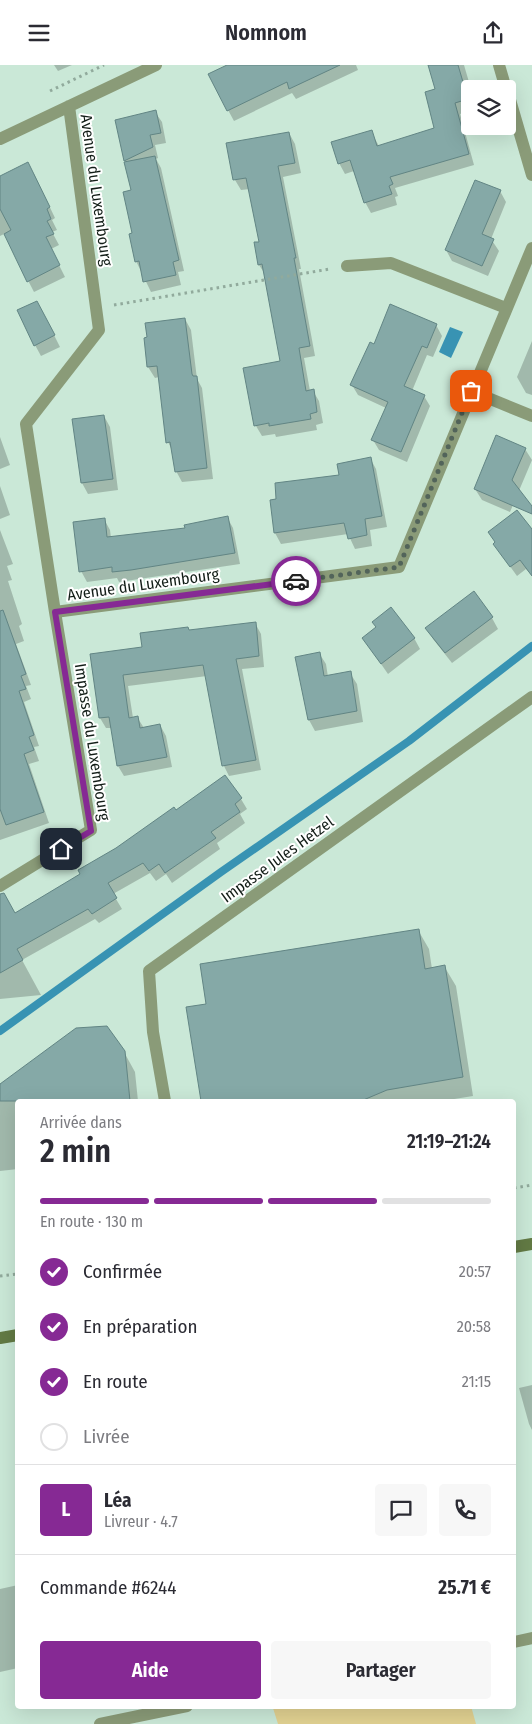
<!DOCTYPE html>
<html lang="fr">
<meta charset="utf-8">
<style>
:root{--surface:#fff;--page:#f7f7f7;--text:#2b2b33;--muted:#7c7c81;--line:#e1e1e2;--accent:#862994}
body{margin:0;font-family:"Fira Sans Condensed",sans-serif;background:var(--page);color:var(--text);height:100vh;display:flex;flex-direction:column;font-size:19px;white-space:nowrap}
*{box-sizing:border-box;margin:0}
p{font-size:16px;color:var(--muted)}
.icon{flex:none;width:28px;height:28px;fill:none;stroke:currentColor;stroke-width:2;stroke-linecap:round;stroke-linejoin:round}
.map{position:relative;flex:1;overflow:hidden}
.side{position:absolute;left:15px;top:1034px;width:501px;height:610px;display:flex;flex-direction:column;background:var(--surface);border-radius:5px;box-shadow:0 5px 20px #0002}
.side>*{flex:none}
.tools{position:absolute;left:461px;top:15px;display:grid;gap:10px}
.tools a{display:grid;place-items:center;width:55px;height:55px;border-radius:5px;background:var(--surface);box-shadow:0 5px 20px #0002;font-size:25px}
.pin{position:absolute;display:grid;place-items:center;width:42px;height:42px;color:#fff;margin:-21px;border-radius:10px;box-shadow:0 2px 8px #0006}
.courier{position:absolute;display:grid;place-items:center;width:50px;height:50px;margin:-25px;border:4px solid #862994;border-radius:50%;background:#fff;color:#222;box-shadow:0 1px 6px #0007}
.summary em{font-style:normal;font-weight:600}
.summary div{display:flex;flex-direction:column-reverse}
.summary{display:flex;align-items:center;justify-content:space-between;height:85px;padding:0 25px}
h1{font-size:32px;font-weight:600;line-height:38px}
.bar{display:grid;grid-template-columns:repeat(4,1fr);gap:8px 5px;align-content:center;height:60px;padding:0 25px}
.bar i{height:6px;border-radius:4px;background:var(--line)}
.bar .active{background:var(--accent)}
.bar p{grid-column:span 4}
.line{display:flex;align-items:center;gap:12px;padding:0 25px;border-top:1px solid var(--line)}
.line div{flex:1}
.round{display:grid;place-items:center;flex:none;width:52px;height:52px;border-radius:5px;background:var(--page)}
ol{padding:0 25px;list-style:none}
li{display:flex;align-items:center;gap:15px;height:55px}
li p{margin-inline-start:auto}
li .icon{padding:5px;border-radius:50%;background:var(--accent);color:#fff;stroke-width:4}
li:last-child{color:var(--muted)}
li i{width:28px;height:28px;border:2px solid var(--line);border-radius:50%}
.button{display:flex;gap:10px;margin-top:auto;padding:10px 25px}
.button a{flex:1;height:58px;border-radius:5px;background:var(--accent);color:#fff;font-size:20px;font-weight:600;line-height:58px;text-align:center}
.button a+a{background:var(--page);color:var(--text)}
header{display:flex;justify-content:space-between;align-items:center;height:65px;padding:0 25px;background:var(--surface);font-size:22px;font-weight:600}
.map>svg:first-child{display:block}
.green{fill:#e1d191}
.water{fill:#3893b3}
.shadow{fill:#0003}
.lines{fill:none;stroke-linecap:round;stroke-linejoin:round}
.stream{stroke:#3893b3;stroke-width:8}
.building{fill:#85a9a7;stroke:#628584}
.path{stroke:#91aa9c;stroke-width:3;stroke-dasharray:2.5 4;stroke-linecap:butt}
.minor{stroke:#8a9b78;stroke-width:12}
.secondary{stroke:#627a44;stroke-width:12}
.done{stroke:#52645a;stroke-width:5;stroke-dasharray:0 9}
.route{stroke:#862994;stroke-width:6}
.labels{text-anchor:middle;stroke-width:4;stroke-linejoin:round;paint-order:stroke}
.street-label{font-size:16px;fill:#121d17;stroke:#fff}
</style>
<header><svg class="icon" aria-label="menu" viewBox="0 0 24 24"><path d="M4 6h16M4 12h16M4 18h16"/></svg>Nomnom<svg class="icon" aria-label="share" viewBox="0 0 24 24"><path d="M12 15V3M7 8l5-5 5 5M5 13v7h14v-7"/></svg></header>
<div class="map">
<svg width="532" height="1659" viewBox="0 0 532 1659">
<rect width="100%" height="100%" fill="#cae8d7"/>
<path class="green" d="M282 1641H471L476 1659H278L273 1643Z"/>
<path class="water" d="M450 262 463 267 451 293 439 287Z"/>
<path class="shadow" d="M54 0H72L58 6Z
M247 0H356L358 5 296 34 292 28 234 56 228 45Z
M429 0H464L471 24 468 27 470 46 460 49 474 100 395 123 398 131 395 132 397 140 371 148 365 137 354 106 345 109 339 98 371 67 379 81 435 64 437 25Z
M155 47 162 57 166 78 155 80 158 93 156 94 161 103 184 206 178 207 181 220 151 227 136 196 132 126 118 63Z
M289 68 295 79 301 108 283 112 301 204H299L315 291 304 293 310 326H313L319 336 323 358 316 360 317 365 276 372 275 369 262 371 256 361 244 304 282 297 265 209 259 200 260 178 250 124 241 125 235 115Z
M34 109 55 153 52 155 57 165 52 167 59 180 51 184 65 212 34 227 4 169 0 171V112Z
M500 126 506 137 491 174 499 186 488 211 452 196 446 185Z
M43 248 60 282 41 291 35 280Z
M185 254 191 265 197 314 202 323 213 414 182 417 176 406 173 387 168 377 159 312 155 313 148 302 149 273Z
M436 260 442 271 433 292 427 290 412 326 424 331 430 341 407 397 379 385 373 375 386 343 358 330 352 320 374 280Z
M532 276V330L526 328 517 312Z
M104 351 110 362 118 425 88 429 82 418Z
M0 372 10 400 0 404Z
M525 384 532 395 510 447 482 435 475 424Z
M370 393 376 404 387 462 370 465 372 481 355 484 348 469 281 479 275 468 271 436 341 411Z
M0 421 10 450 0 454Z
M227 452 233 463 240 499 119 517 117 513 87 517 81 506 104 454 110 465 111 473 186 464Z
M0 465 13 499 7 501 12 515 8 516 22 559 19 561 24 576 16 579 31 620 26 621 31 634 24 637 39 681 34 682 39 696 29 699 49 758 0 775Z
M532 466V511L526 504 517 511 494 479Z
M492 553 498 564 452 598 433 574 427 563Z
M255 558 261 569 264 602 242 604 261 705 229 711 224 701 207 611 128 621 133 653 137 652 144 663 160 660 166 671 172 702 124 711 118 701 112 663H106L100 653 91 590 144 583 189 566Z
M363 573H414L420 584 388 609Z
M319 588 326 599 328 612 350 608 357 619 363 657 315 666 309 655Z
M241 734 247 744 240 749 245 758 217 778 220 784 172 818 166 809 156 816 150 808 113 829 122 844 99 858 95 854 22 895 41 930 0 934V852L14 849 81 809 176 747Z
M418 865 429 884 432 904 444 901 456 921 473 1031 442 1036H202L187 943 207 940Z
M124 987 135 1007 138 1036H18V1104L0 1106V1020Z
M532 1320V1365L529 1359 519 1323Z
M18 1520V1603L0 1607V1524Z"/>
<g class="lines">
<path class="stream" d="M0 966 221 807 409 676 532 581"/>
</g>
<path class="building" d="M227 0H340L289 24 287 17 227 46 208 9Z
M428 0H458L468 34 455 38 469 89 390 112 393 119 389 121 392 129 364 138 350 95 338 99 331 77 372 65 377 81 434 63 425 27 435 24Z
M156 45 161 68 150 70 153 82 124 96 115 55Z
M289 67 295 98 278 101 296 193H294L310 281 299 283 306 326 314 324 317 347 310 349 311 354 269 361V358L254 361 243 303 280 296 262 199 258 200 254 177H259L246 113 233 115 226 78Z
M155 91 179 195 173 197 176 210 143 217 139 196 135 197 129 169 132 168 123 127 131 125 124 97Z
M28 97 50 142 47 144 51 154 47 156 54 169 46 172 60 200 27 217 4 169 11 165 0 144V111Z
M475 115 501 125 482 169 494 174 482 201 445 185Z
M37 236 55 270 34 281 17 245Z
M390 239 437 259 427 283 422 281 404 321 425 330 401 387 371 375 388 337 350 320 370 277 374 279Z
M185 253 192 309 193 311H197L207 403 175 407 170 377 166 378 157 301 147 302 144 273 147 272 145 258Z
M104 350 113 414 81 418 72 354Z
M496 370 526 383 512 415 532 441V449L474 424Z
M371 392 382 451 365 454 367 470 348 474 344 458 274 468 270 435 276 434 275 418 339 410 337 399Z
M517 445 532 464V511L520 495 510 502 493 479 495 477 488 467Z
M228 451 235 488 131 505 112 507V502L79 507 73 457 105 453 107 472 185 463 184 460Z
M474 526 493 552 445 588 425 563Z
M391 542 415 573 381 599 362 573 376 562 372 557Z
M3 545 26 609 21 611 26 624 19 626 34 670 29 672 34 685 24 689 44 747 6 760 0 744V546Z
M256 557 259 591 236 594 256 695 222 701 203 600 123 610 129 653 138 651 140 663 160 659 167 692 117 701 109 652 99 653 90 589 142 582 140 568 188 562 189 565Z
M320 587 324 611 351 606 357 646 308 655 295 592Z
M225 710 242 733 235 739 240 747 211 767 216 773 165 808 159 799 149 806 143 798 108 818 117 833 92 849 88 844 17 884 23 895 0 908V829L4 828 15 848 80 809 78 805 116 783 174 742 176 745Z
M419 864 425 904 445 900 463 1012 387 1025 361 1036H201L186 942 206 939 200 899Z
M107 961 125 986 130 1036H0V1019L76 963Z"/>
<g class="lines">
<path class="path" d="M50 26 104 0
M114 240 330 204
M514 1123 532 1120
M0 1211 18 1209"/>
<path class="minor" d="M499 0 506 24
M508 28 532 110
M69 41 99 265 26 359 55 547 399 502 532 183
M0 74 156 0
M347 201 391 198 506 243
M471 326 532 351
M0 821 91 765 55 547
M165 1036 153 967 149 906 532 632
M514 1577 532 1573
M100 1659 187 1641"/>
<path class="secondary" d="M514 1182 532 1179
M0 1273 18 1270"/>
</g>
<g class="lines">
<path class="done" d="M296 516 399 502 471 326"/>
<path class="route" d="M61 784 91 766 55 547 296 516"/>
</g>
<g class="labels">
<g class="street-label">
<text transform="translate(97 125) rotate(82)" y="6">Avenue du Luxembourg</text>
<text transform="translate(143 519) rotate(-8)" y="6">Avenue du Luxembourg</text>
<text transform="translate(93 677) rotate(81)" y="6">Impasse du Luxembourg</text>
<text transform="translate(277 794) rotate(-36)" y="6">Impasse Jules Hetzel</text>
</g>
</g>
</svg>
<div class="tools">
<a><svg class="icon" aria-label="layers" viewBox="0 0 24 24"><path d="M12 4l9 5-9 5-9-5zM3 14l9 5 9-5"/></svg></a>
</div>
<div class="pin" style="left:471px;top:326px;background:#ea580c"><svg class="icon" aria-label="bag" viewBox="0 0 24 24"><path d="M5 8h14l-1 12H6zM9 8a3 3 0 0 1 6 0"/></svg></div>
<div class="pin" style="left:61px;top:784px;background:#1f2937"><svg class="icon" aria-label="home" viewBox="0 0 24 24"><path d="M3 11l9-7 9 7M6 9v11h12V9"/></svg></div>
<div class="courier" style="left:296px;top:516px"><svg class="icon" aria-label="car" viewBox="0 0 24 24"><path d="M5 17H2v-5l4-1 3-4h7l3 4 3 1v5h-3M9 17h6M6 11h13"/><circle cx="7" cy="17" r="2"/><circle cx="17" cy="17" r="2"/></svg></div>
<section class="side">
<div class="summary"><div><h1>2 min</h1><p>Arrivée dans</p></div><em>21:19–21:24</em></div>
<div class="bar"><i class="active"></i><i class="active"></i><i class="active"></i><i></i><p>En route · 130 m</p></div>
<ol>
<li><svg class="icon" aria-label="check" viewBox="0 0 24 24"><path d="M5 12l5 5 9-10"/></svg>Confirmée<p>20:57</p></li>
<li><svg class="icon" aria-label="check" viewBox="0 0 24 24"><path d="M5 12l5 5 9-10"/></svg>En préparation<p>20:58</p></li>
<li><svg class="icon" aria-label="check" viewBox="0 0 24 24"><path d="M5 12l5 5 9-10"/></svg>En route<p>21:15</p></li>
<li><i></i>Livrée</li>
</ol>
<div class="line" style="height:90px"><b class="round" style="background:var(--accent);color:#fff">L</b><div><b>Léa</b><p>Livreur · 4.7</p></div><a class="round"><svg class="icon" aria-label="chat" viewBox="0 0 24 24"><path d="M4 5h16v11H9l-5 4z"/></svg></a><a class="round"><svg class="icon" aria-label="phone" viewBox="0 0 24 24"><path d="M5 4h4l2 5-3 2q2 4 5 5l2-3 5 2v4C11 20 4 13 5 4z"/></svg></a></div>
<div class="line" style="height:65px"><div>Commande #6244</div><b>25.71 €</b></div>
<div class="button"><a>Aide</a><a>Partager</a></div>
</section>
</div>
